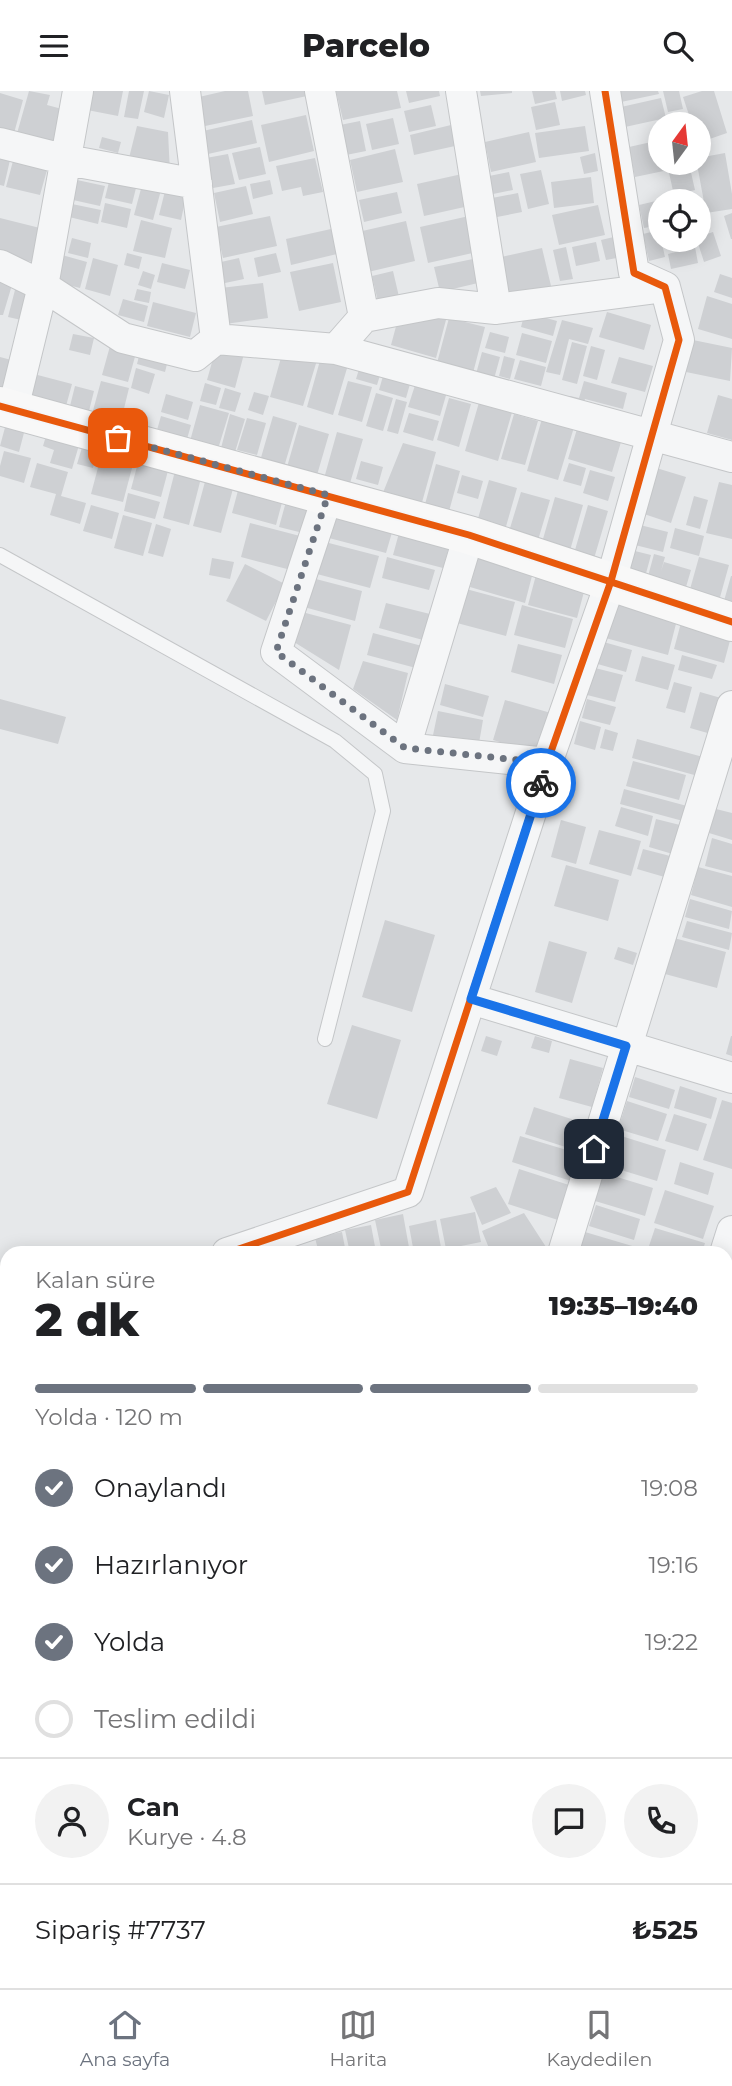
<!DOCTYPE html>
<html lang="tr">
<meta charset="utf-8">
<style>
:root{--surface:#fff;--page:#f2f2f2;--text:#202124;--muted:#757577;--line:#e0e0e0;--accent:#6c737f}
body{margin:0;font-family:Montserrat,sans-serif;background:var(--page);color:var(--text);height:100vh;display:flex;flex-direction:column;font-size:26px;white-space:nowrap}
*{box-sizing:border-box;margin:0}
p{font-size:23px;color:var(--muted)}
.icon{flex:none;width:38px;height:38px;fill:none;stroke:currentColor;stroke-width:2;stroke-linecap:round;stroke-linejoin:round}
.map{position:relative;flex:1;overflow:hidden}
.side{position:absolute;left:0px;top:1155px;width:733px;height:742px;display:flex;flex-direction:column;background:var(--surface);border-radius:21px 21px 0 0;box-shadow:0 4px 18px #0003}
.side>*{flex:none}
.needle{width:46px;rotate:15deg}
.tools{position:absolute;left:648px;top:21px;display:grid;gap:14px}
.tools a{display:grid;place-items:center;width:63px;height:63px;border-radius:50%;background:var(--surface);box-shadow:0 4px 18px #0003;font-size:35px}
.pin{position:absolute;display:grid;place-items:center;width:60px;height:60px;color:#fff;margin:-30px;border-radius:14px;box-shadow:0 4px 10px #0006}
.courier{position:absolute;display:grid;place-items:center;width:70px;height:70px;margin:-35px;border:5px solid #1a73e8;border-radius:50%;background:#fff;color:#222;box-shadow:0 2px 9px #0007}
.overview em{font-style:normal;font-weight:800}
.overview div{display:flex;flex-direction:column-reverse}
.overview{display:flex;align-items:center;justify-content:space-between;height:119px;padding:0 35px}
h1{font-size:46px;font-weight:800;line-height:52px}
.bar{display:grid;grid-template-columns:repeat(4,1fr);gap:10px 7px;align-content:center;height:84px;padding:0 35px}
.bar i{height:9px;border-radius:5px;background:var(--line)}
.bar .on{background:var(--accent)}
.bar p{grid-column:span 4}
.line{display:flex;align-items:center;gap:18px;padding:0 35px;border-top:2px solid var(--line)}
.line div{flex:1}
.round{display:grid;place-items:center;flex:none;width:74px;height:74px;border-radius:37px;background:var(--page)}
ol{padding:0 35px;list-style:none}
li{display:flex;align-items:center;gap:21px;height:77px}
li p{margin-inline-start:auto}
li .icon{padding:7px;border-radius:50%;background:var(--accent);color:#fff;stroke-width:4}
li:last-child{color:var(--muted)}
li i{width:38px;height:38px;border:4px solid var(--line);border-radius:50%}
header{display:flex;justify-content:space-between;align-items:center;height:91px;padding:0 35px;background:var(--surface);font-size:32px;font-weight:800}
.menu{display:flex;justify-content:space-around;align-items:center;height:98px;border-top:2px solid var(--line);background:var(--surface);font-size:19px;color:var(--muted)}
.menu a{display:grid;justify-items:center;gap:4px}
.menu .on{color:var(--accent)}
.map>svg:first-child{display:block}
.green{fill:#d6ded6}
.building{fill:#ced0d3}
.lines{fill:none;stroke-linecap:round;stroke-linejoin:round}
.lane-casing{stroke:#c4c6c8;stroke-width:16}
.street-casing{stroke:#c4c6c8;stroke-width:32}
.secondary-casing{stroke:#c4c6c8;stroke-width:40}
.lane{stroke:#f5f6f7;stroke-width:14}
.street{stroke:#f5f6f7;stroke-width:30}
.secondary{stroke:#f8f8f8;stroke-width:38}
.cycleway-casing{stroke:#f4f6f9;stroke-width:11}
.cycleway{stroke:#e8590c;stroke-width:7}
.done{stroke:#6c737f;stroke-width:7;stroke-dasharray:0 12.6}
.route{stroke:#1a73e8;stroke-width:9}
</style>
<header><svg class="icon" aria-label="menu" viewBox="0 0 24 24"><path d="M4 6h16M4 12h16M4 18h16"/></svg>Parcelo<svg class="icon" aria-label="search" viewBox="0 0 24 24"><circle cx="10" cy="10" r="6"/><path d="M15 15l6 6"/></svg></header>
<div class="map">
<svg width="732" height="1897" viewBox="0 0 732 1897">
<rect width="100%" height="100%" fill="#e6e8ea"/>
<path class="green" d="M726 1460H732V1803L726 1802Z"/>
<path class="building" d="M29 0 50 4 47 14 62 18 52 56 16 46Z
M86 0H123L118 25 82 18Z
M129 0H144L138 28 124 26Z
M149 0 169 4 164 27 144 21Z
M225 0H248L253 25 205 35 199 6Z
M262 0H306L307 5 265 14Z
M336 0H397L401 17 343 29Z
M406 0H439L440 5 409 12Z
M480 0H512V2L481 5Z
M532 0H555L557 8 535 13Z
M560 0H585L586 4 562 10Z
M619 0H658L659 3 621 11Z
M663 0H679L683 18 668 21Z
M702 0H714L727 42 698 52V33H692L683 6Z
M0 2 23 9 13 46 0 43Z
M661 7 666 27 625 36 621 16Z
M555 11 560 34 536 39 531 16Z
M431 14 436 35 409 41 404 20Z
M306 24 314 60 269 71 261 34Z
M393 27 399 53 372 59 366 33Z
M252 29 257 52 208 63 203 40Z
M360 30 366 60 346 64 340 34Z
M451 34 455 55 414 64 410 44Z
M137 35 168 41 170 82 128 71Z
M585 35 589 60 539 67 535 42Z
M529 41 536 71 491 81 485 51Z
M102 46 121 51 118 62 99 57Z
M660 49V72H698V67L725 62 732 103V118L706 122 697 73 635 86 629 56Z
M260 56 266 83 239 89 232 62Z
M395 58 403 91 357 101 350 69Z
M595 62 598 80 584 83 580 66Z
M228 63 235 93 213 97 206 67Z
M0 67 10 69 4 95 0 94Z
M315 67 323 101 303 105 301 96 282 100 276 75Z
M13 70 47 79 40 104 6 96Z
M690 77 695 99 674 104 669 82Z
M541 79 549 113 528 118 520 83Z
M509 81 513 99 493 103 489 85Z
M462 83 469 115 424 125 417 93Z
M591 86 594 112 554 117 551 91Z
M110 87 137 93 132 113 105 107Z
M77 89 105 95 100 115 73 109Z
M270 89 273 103 253 108 250 93Z
M142 94 161 99 153 129 134 124Z
M246 95 253 123 220 131 214 102Z
M165 100 186 105 181 129 159 124Z
M397 101 402 122 364 131 359 109Z
M518 102 522 121 497 126 492 107Z
M682 104 683 110H660V109Z
M660 109V134L644 137 639 114Z
M105 112 131 118 127 137 101 131Z
M72 113 101 119 98 133 69 126Z
M598 114 605 144 559 154 552 124Z
M732 122V148H731L724 125Z
M270 125 277 155 223 167 216 136Z
M469 125 477 161 428 172 420 136Z
M0 127 44 138 36 172 0 163Z
M141 129 172 137 165 167 133 160Z
M406 130 415 170 368 181 358 141Z
M331 138 337 163 291 174 286 148Z
M659 139 665 166 649 170 643 143Z
M713 141 721 165 704 171 697 149 698 146Z
M618 145 622 166 606 169 601 149Z
M72 147 91 152 88 167 68 162Z
M667 149H689L690 152 670 159Z
M596 151 600 170 576 175 572 156Z
M566 156 573 188 560 190 553 159Z
M695 156 698 172 671 178 668 163Z
M542 157 552 199 506 210 497 167Z
M127 162 142 166 139 178 124 174Z
M276 162 281 181 258 186 254 167Z
M62 164 87 171 80 197 56 191Z
M93 167 118 174 110 205 85 198Z
M239 167 244 188 225 192 221 171Z
M473 168 478 192 440 201 434 176Z
M162 172 190 179 185 198 157 191Z
M333 172 341 211 299 220 290 181Z
M0 180 15 184 3 224H0Z
M143 180 155 184 151 198 138 194Z
M393 180 400 210 379 215 372 185Z
M720 183 732 187V207L714 201Z
M263 192 268 227 225 233 221 197Z
M16 195 34 200 26 230 8 226Z
M137 198 151 201 149 212 134 209Z
M707 205 732 213V248L698 238Z
M123 208 148 215 144 231 118 224Z
M153 211 196 222 190 246 147 235Z
M525 221 557 230 553 245 521 236Z
M607 221 651 234 644 259 599 246Z
M447 225 436 267 391 254 398 228Z
M449 227 485 236 473 282 437 272Z
M562 229 593 237 588 253 569 248 560 284 546 281Z
M490 241 509 246 505 262 485 257Z
M522 242 552 250 546 272 516 264Z
M73 243 94 247 90 264 69 259Z
M693 249 732 257 730 290 686 281Z
M572 251 587 255 577 293 562 289Z
M110 255 136 262 128 291 102 284Z
M591 255 605 259 597 289 583 285Z
M284 256 318 266 303 315 270 306Z
M216 257 245 259 235 297 207 289Z
M140 261 168 269 165 281 137 273Z
M482 261 500 266 494 288 476 283Z
M504 265 515 268 510 288 499 285Z
M0 266 15 270 7 302 0 301Z
M321 266 348 274 333 324 307 316Z
M619 266 653 275 645 301 611 292Z
M520 269 546 276 541 295 514 288Z
M360 275 381 281 377 294 356 288Z
M136 277 155 283 149 303 131 297Z
M385 278 412 286 406 307 379 299Z
M30 282 72 293 66 315 24 304Z
M418 285 449 294 440 325 408 316Z
M101 290 129 297 120 334 91 327Z
M348 290 372 296 362 331 338 324Z
M584 290 627 302 623 318 585 308 581 323 567 319 570 305 579 307Z
M205 292 221 297 216 314 200 310Z
M75 295 94 300 87 328 68 323Z
M225 297 241 302 235 321 219 317Z
M254 301 269 305 263 324 248 319Z
M482 301 515 311 498 370 465 360Z
M376 302 393 307 383 340 366 335Z
M166 303 193 311 188 329 161 321Z
M718 304 732 308V349L707 342Z
M449 307 471 313 459 356 437 349Z
M396 308 407 311 398 343 387 340Z
M200 314 229 322 218 358 190 350Z
M409 322 439 330 433 350 403 341Z
M230 323 245 328 235 361 221 357Z
M514 323 538 330 525 374 501 368Z
M543 324 575 333 558 389 527 380Z
M161 325 191 334 185 355 155 346Z
M273 325 297 332 284 376 260 370Z
M247 327 266 332 257 364 237 359Z
M7 329 26 334 19 361 0 355Z
M299 334 329 343 317 384 287 376Z
M49 335 82 344 72 378 50 372 54 359 43 355Z
M577 338 621 351 612 381 568 368Z
M337 341 363 348 348 399 323 391Z
M84 350 99 354 93 377 77 373Z
M403 352 436 361 421 415 382 404Z
M104 354 136 362 123 411 91 403Z
M4 360 31 367 24 392 0 385V375Z
M139 368 169 376 161 406 131 398Z
M361 370 383 376 378 394 356 388Z
M37 372 68 381 61 405 86 412 80 433 50 424 56 403 30 396Z
M569 372 586 377 581 395 563 390Z
M436 373 460 380 448 424 424 417Z
M653 376 686 386 671 432 638 421Z
M590 379 615 386 608 410 583 402Z
M175 380 201 387 189 434 163 427Z
M462 384 483 390 478 408 457 402Z
M206 387 234 394 221 442 193 435Z
M489 389 517 397 503 446 475 438Z
M719 391 732 394V448L706 442Z
M240 392 284 404 276 434 232 422Z
M521 401 550 409 536 456 507 447Z
M128 402 160 411 155 428 124 420Z
M694 405 708 409 700 438 686 434Z
M555 406 583 414 569 463 541 455Z
M287 407 311 413 303 442 279 436Z
M91 414 119 422 112 448 83 440Z
M588 414 608 420 593 471 573 466Z
M337 416 395 431 386 462 329 447Z
M123 424 152 432 143 465 114 457Z
M402 431 452 445 443 477 393 464Z
M250 432 300 445 291 479 241 466Z
M156 433 171 438 163 466 148 462Z
M636 433 668 441 663 461 631 453Z
M675 437 704 445 699 465 670 457Z
M325 451 379 465 370 497 317 483Z
M627 458 651 464 645 486 622 479Z
M654 463 665 466 661 480 664 471 691 479 686 496 647 489Z
M387 466 435 479 429 499 382 487Z
M478 466 533 481 525 512 470 496Z
M699 466 729 474 717 517 687 509Z
M212 467 234 471 230 488 209 484Z
M245 473 285 493 266 530 226 510Z
M536 484 585 497 577 527 528 514Z
M731 485H732V512L724 510Z
M312 487 362 500 355 530 304 516Z
M466 498 515 511 506 545 457 532Z
M612 507 678 525 668 564 602 546Z
M386 512 430 523 423 549 379 537Z
M522 514 573 528 565 557 514 544Z
M302 521 351 534 339 579 294 551Z
M682 528 732 542 724 572 674 558Z
M373 542 422 555 416 577 367 564Z
M600 550 632 559 626 581 594 572Z
M518 553 562 564 554 593 511 581Z
M682 564 717 574 712 588 678 579Z
M642 565 675 574 668 599 635 590Z
M363 570 408 582 397 629 353 598Z
M595 577 623 584 615 611 587 604Z
M674 591 692 596 685 622 666 617Z
M445 593 489 605 483 626 440 614Z
M700 601 721 607 711 643 690 637Z
M0 608 66 626 58 653 0 638Z
M587 608 616 616 610 634 582 627Z
M505 609 551 622 539 663 493 649Z
M438 620 483 629 478 658 432 649Z
M580 630 601 636 595 659 574 653Z
M605 638 618 642 613 660 600 657Z
M637 648 703 666 698 685 632 667Z
M633 670 686 684 679 709 626 695Z
M624 698 687 715 683 730 620 713Z
M621 716 653 725 648 745 615 735Z
M716 718 732 722V749L709 742Z
M656 728 684 735 676 764 649 756Z
M561 729 586 736 576 773 551 766Z
M599 739 641 750 631 785 589 773Z
M712 747 732 753V782L705 775Z
M643 758 674 766 668 787 637 778Z
M566 774 619 789 608 830 554 815Z
M698 776 732 785V816L691 804Z
M690 808 732 820 729 838 685 826Z
M385 829 435 844 412 921 362 906Z
M687 830 732 842 729 859 682 846Z
M674 847 726 861 717 897 665 883Z
M549 850 587 861 572 912 535 901Z
M618 856 637 862 633 874 614 868Z
M352 934 401 949 377 1028 327 1013Z
M486 945 502 950 497 965 481 960Z
M535 945 552 950 549 962 531 957Z
M731 945H732V965L726 963Z
M570 968 603 977 592 1016 559 1007Z
M635 986 675 999 669 1018 629 1006Z
M680 995 717 1007 711 1028 674 1017Z
M722 1009 732 1012V1078L703 1069Z
M627 1010 667 1023 658 1050 618 1038Z
M534 1016 587 1033 578 1060 525 1043Z
M674 1023 707 1033 698 1060 665 1050Z
M618 1044 666 1059 657 1090 608 1075Z
M520 1045 580 1063 571 1090 512 1071Z
M680 1071 714 1082 708 1104 674 1093Z
M519 1078 569 1094 558 1129 508 1113Z
M604 1082 653 1097 645 1125 595 1110Z
M496 1096 511 1122 482 1134 470 1106Z
M665 1099 714 1115 703 1148 654 1132Z
M596 1114 640 1128 634 1149 589 1135Z
M475 1121 481 1151 446 1158 440 1128Z
M524 1122 546 1156 526 1162H491L482 1140Z
M403 1123 410 1162H382L375 1129Z
M436 1129 442 1162H414L409 1135Z
M371 1134 376 1161 350 1162 345 1139Z
M655 1137 705 1152 702 1162H672L649 1155Z
M342 1141 346 1162H319L315 1147Z
M585 1141 639 1157 637 1162H579Z
M309 1155 310 1162H281V1161Z
M729 1185 732 1186V1220L726 1219V1194Z
M726 1252 732 1254V1278L730 1285 726 1284Z
M726 1325H732V1366H726Z
M728 1396H732V1422H730Z
M0 1527 7 1537V1594L0 1599Z
M0 1708 7 1711V1815L0 1818Z
M71 1890H104L103 1893 94 1897H88Z
M291 1890H304L309 1897H281Z
M318 1890H373L365 1897H321L316 1892Z
M505 1890H526L524 1896Z
M531 1890H558L555 1897H532L529 1896Z
M561 1890H582L579 1897H559Z
M584 1890 596 1893 594 1897H582Z
M599 1890H630L627 1897H597Z
M632 1890H659L666 1892 665 1897H630Z
M670 1890H700L698 1897H667Z"/>
<g class="lines">
<g class="lane-casing">
<path id="lane" d="M0 464 335 650 375 683 383 720 325 948"/>
</g>
<g class="street-casing">
<path id="street" d="M185 0 216 248
M320 0 364 226
M461 0 496 218
M0 52 67 69 197 93
M0 174 43 195 123 247 195 265 216 248 336 258 364 226 438 212 496 218 665 196
M336 258 732 366
M13 318 43 195 78 0
M328 404 276 561 405 657 547 672
M405 657 469 444
M471 908 732 987
M227 1162 408 1101 547 672 611 490 652 344 679 249 665 196 634 182 605 0
M563 1162 732 615
M725 1162 732 1140
M726 1295 732 1297
M0 1299 7 1294
M726 1380 732 1379
M0 1630 7 1626
M0 1659 7 1662
M17 1890 31 1897
M466 1890 487 1897
M253 1897 254 1890
M390 1897 397 1890"/>
</g>
<g class="secondary-casing">
<path id="secondary" d="M0 315 469 444 732 531"/>
</g>
<use href="#lane" class="lane"/>
<use href="#street" class="street"/>
<use href="#secondary" class="secondary"/>
<g class="cycleway-casing">
<path id="cycleway" d="M0 315 469 444 732 531
M227 1162 408 1101 547 672 611 490 652 344 679 249 665 196 634 182 605 0"/>
</g>
<use href="#cycleway" class="cycleway"/>
</g>
<g class="lines">
<path class="done" d="M118 347 328 404 276 561 405 657 547 672 541 692"/>
<path class="route" d="M541 692 471 908 626 955 594 1058"/>
</g>
</svg>
<div class="tools">
<a><svg class="needle" viewBox="-14 -14 28 28"><path d="M0-13l5 13h-10z" fill="#e53935"/><path d="M0 13l5-13h-10z" fill="#757577"/></svg></a>
<a><svg class="icon" aria-label="locate" viewBox="0 0 24 24"><circle cx="12" cy="12" r="6"/><path d="M12 2v4M12 18v4M2 12h4M18 12h4"/></svg></a>
</div>
<div class="pin" style="left:118px;top:347px;background:#ea580c"><svg class="icon" aria-label="bag" viewBox="0 0 24 24"><path d="M5 8h14l-1 12H6zM9 8a3 3 0 0 1 6 0"/></svg></div>
<div class="pin" style="left:594px;top:1058px;background:#1f2937"><svg class="icon" aria-label="home" viewBox="0 0 24 24"><path d="M3 11l9-7 9 7M6 9v11h12V9"/></svg></div>
<div class="courier" style="left:541px;top:692px"><svg class="icon" aria-label="bike" viewBox="0 0 24 24"><circle cx="6" cy="16" r="4"/><circle cx="18" cy="16" r="4"/><path d="M6 16l4-8h5l3 8M10 8l3 8H6M13 5h3"/></svg></div>
<section class="side">
<div class="overview"><div><h1>2 dk</h1><p>Kalan süre</p></div><em>19:35–19:40</em></div>
<div class="bar"><i class="on"></i><i class="on"></i><i class="on"></i><i></i><p>Yolda · 120 m</p></div>
<ol>
<li><svg class="icon" aria-label="check" viewBox="0 0 24 24"><path d="M5 12l5 5 9-10"/></svg>Onaylandı<p>19:08</p></li>
<li><svg class="icon" aria-label="check" viewBox="0 0 24 24"><path d="M5 12l5 5 9-10"/></svg>Hazırlanıyor<p>19:16</p></li>
<li><svg class="icon" aria-label="check" viewBox="0 0 24 24"><path d="M5 12l5 5 9-10"/></svg>Yolda<p>19:22</p></li>
<li><i></i>Teslim edildi</li>
</ol>
<div class="line" style="height:126px"><a class="round"><svg class="icon" aria-label="person" viewBox="0 0 24 24"><circle cx="12" cy="8" r="4"/><path d="M4 21q1-7 8-7t8 7"/></svg></a><div><b>Can</b><p>Kurye · 4.8</p></div><a class="round"><svg class="icon" aria-label="chat" viewBox="0 0 24 24"><path d="M4 5h16v11H9l-5 4z"/></svg></a><a class="round"><svg class="icon" aria-label="phone" viewBox="0 0 24 24"><path d="M5 4h4l2 5-3 2q2 4 5 5l2-3 5 2v4C11 20 4 13 5 4z"/></svg></a></div>
<div class="line" style="height:91px"><div>Sipariş #7737</div><b>₺525</b></div>
</section>
</div>
<nav class="menu">
<a class="on"><svg class="icon" aria-label="home" viewBox="0 0 24 24"><path d="M3 11l9-7 9 7M6 9v11h12V9"/></svg>Ana sayfa</a>
<a><svg class="icon" aria-label="map" viewBox="0 0 24 24"><path d="M3 6l6-2 6 2 6-2v14l-6 2-6-2-6 2zM9 4v14M15 6v14"/></svg>Harita</a>
<a><svg class="icon" aria-label="saved" viewBox="0 0 24 24"><path d="M7 4h10v16l-5-4-5 4z"/></svg>Kaydedilen</a>
</nav>
